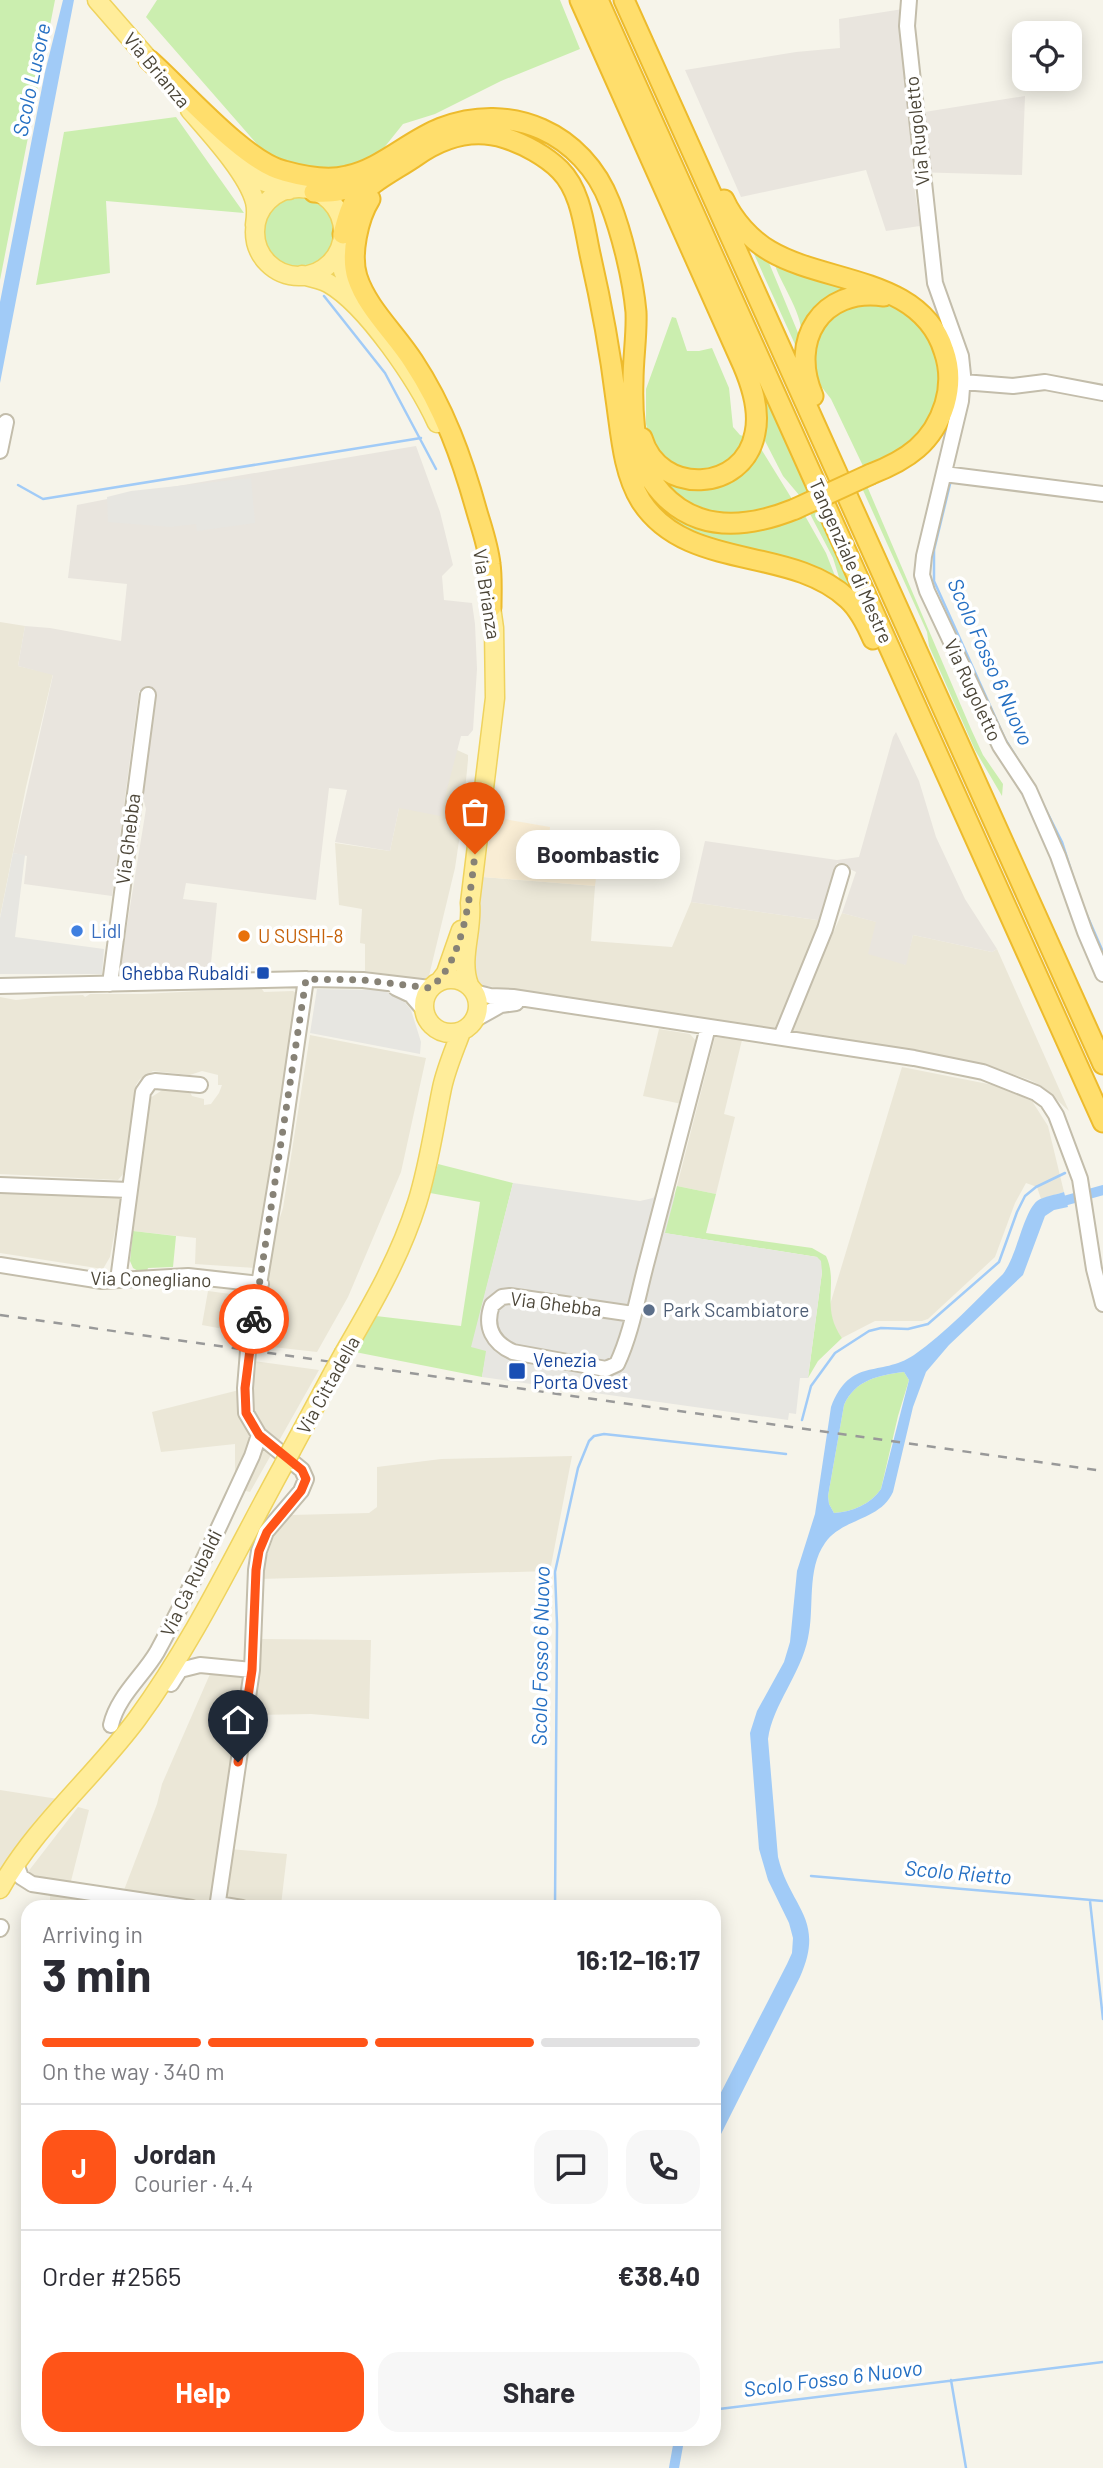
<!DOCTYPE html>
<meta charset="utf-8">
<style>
:root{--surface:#fff;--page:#f7f7f7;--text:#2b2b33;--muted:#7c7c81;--line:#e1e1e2;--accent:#ff5418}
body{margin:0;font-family:Barlow,sans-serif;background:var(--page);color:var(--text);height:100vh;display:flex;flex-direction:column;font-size:26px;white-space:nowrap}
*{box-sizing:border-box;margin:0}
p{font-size:23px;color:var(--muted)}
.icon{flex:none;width:38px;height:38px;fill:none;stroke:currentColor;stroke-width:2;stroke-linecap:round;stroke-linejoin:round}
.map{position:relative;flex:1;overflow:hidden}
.sheet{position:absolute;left:21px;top:1900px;width:700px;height:546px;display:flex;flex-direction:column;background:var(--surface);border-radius:21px;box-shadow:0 4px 18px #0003}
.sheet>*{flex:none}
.controls{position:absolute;left:1012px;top:21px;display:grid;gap:14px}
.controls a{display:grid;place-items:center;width:70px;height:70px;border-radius:14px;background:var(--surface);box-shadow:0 4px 18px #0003;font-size:35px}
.pin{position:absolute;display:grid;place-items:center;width:60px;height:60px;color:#fff;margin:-72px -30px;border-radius:50% 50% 50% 0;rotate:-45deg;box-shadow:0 0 7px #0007}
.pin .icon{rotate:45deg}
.courier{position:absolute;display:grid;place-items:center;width:70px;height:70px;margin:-35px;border:5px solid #ff5418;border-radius:50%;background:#fff;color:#222;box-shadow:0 2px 9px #0007}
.bubble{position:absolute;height:49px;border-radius:21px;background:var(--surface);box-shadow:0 4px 18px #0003;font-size:23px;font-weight:700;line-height:49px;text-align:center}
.head em{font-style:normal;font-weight:700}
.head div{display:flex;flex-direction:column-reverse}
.head{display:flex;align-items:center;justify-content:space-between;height:119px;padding:0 21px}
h1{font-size:46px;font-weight:700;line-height:52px}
.bar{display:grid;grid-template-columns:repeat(4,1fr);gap:10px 7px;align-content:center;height:84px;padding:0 21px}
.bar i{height:9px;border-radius:5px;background:var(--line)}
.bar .active{background:var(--accent)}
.bar p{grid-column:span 4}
.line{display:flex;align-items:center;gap:18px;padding:0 21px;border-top:2px solid var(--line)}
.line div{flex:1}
.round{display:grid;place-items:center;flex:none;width:74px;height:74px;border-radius:21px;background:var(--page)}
.action{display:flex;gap:14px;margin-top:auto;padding:14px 21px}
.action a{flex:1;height:80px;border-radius:21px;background:var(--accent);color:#fff;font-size:28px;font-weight:700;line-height:80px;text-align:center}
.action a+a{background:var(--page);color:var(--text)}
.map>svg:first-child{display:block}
.residential{fill:#ebe7d7}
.commercial{fill:#f9edd4}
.industrial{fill:#e9e5de}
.green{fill:#cbeeaf}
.parking{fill:#e7e6e1}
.water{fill:#a1cbf7;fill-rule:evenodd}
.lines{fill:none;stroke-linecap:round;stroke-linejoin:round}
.stream{stroke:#a1cbf7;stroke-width:2.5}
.canal{stroke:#a1cbf7;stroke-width:10}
.minor-casing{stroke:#c3bdab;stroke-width:18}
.major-casing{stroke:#efd35e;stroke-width:21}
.highway-casing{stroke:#edbb2d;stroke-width:23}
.minor{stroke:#fff;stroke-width:14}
.major{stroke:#ffed9a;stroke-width:18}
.highway{stroke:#ffde6c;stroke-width:19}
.rail{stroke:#999;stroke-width:2.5;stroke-dasharray:9 9;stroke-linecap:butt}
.major-bridge-casing{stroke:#efd35e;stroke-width:21;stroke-linecap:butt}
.highway-bridge-casing{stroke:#edbb2d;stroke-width:23;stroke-linecap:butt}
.major-bridge{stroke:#ffed9a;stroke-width:18}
.highway-bridge{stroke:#ffde6c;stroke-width:19}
.done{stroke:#878276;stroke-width:7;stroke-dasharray:0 12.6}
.route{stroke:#ff5418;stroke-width:9}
.shop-dot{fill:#3f7fe0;stroke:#fff;stroke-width:2.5}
.food-dot{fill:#e8710a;stroke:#fff;stroke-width:2.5}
.transit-dot{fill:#1a4fb4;stroke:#fff;stroke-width:2.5}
.service-dot{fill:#5c6f8a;stroke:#fff;stroke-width:2.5}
.labels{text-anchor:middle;stroke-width:7;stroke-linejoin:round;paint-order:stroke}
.street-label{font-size:19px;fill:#4b4537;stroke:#fff}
.shop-label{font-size:19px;fill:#366cbe;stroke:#fff;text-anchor:start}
.food-label{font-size:19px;fill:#c56008;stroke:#fff;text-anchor:start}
.transit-label{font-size:19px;fill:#164399;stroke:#fff;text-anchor:end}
.service-label{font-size:19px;fill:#4e5e75;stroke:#fff;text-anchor:start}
.water-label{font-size:21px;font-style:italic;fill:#246fc3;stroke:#fff}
</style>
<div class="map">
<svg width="1103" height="2468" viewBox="0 0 1103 2468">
<rect width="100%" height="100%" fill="#f6f4ea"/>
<path class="residential" d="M0 622 25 626 18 666 53 674 26 787 0 917Z
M457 750 468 755V760L462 821 455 868 428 980 365 971V944L360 943 362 909 339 905 335 843 390 851 399 808Z
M483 877 595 886 591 941 672 947 691 902 824 921 779 1029 480 985 474 978 470 961Z
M842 913 877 922 905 965 913 935 992 952 997 949 1069 1111 1043 1087 1030 1080 998 1069 966 1060 789 1031Z
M261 988 264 992 293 991 298 994 287 1084 255 1268 195 1264 196 1238 133 1231 150 1098 164 1089 189 1090 192 1096 204 1099V1105L211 1104 219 1093 222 1085H218V1075L202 1071 190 1075 153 1071 140 1079 136 1085 125 1172 118 1180 0 1174V997L16 1000 54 996 83 995 85 997 90 994H142Z
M659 1029 690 1034 696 1041 682 1104 643 1096Z
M310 1035 426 1058 401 1172 348 1297 317 1352 255 1345 274 1236 283 1208Z
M715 1037 742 1040 724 1114 735 1117 716 1194 677 1186Z
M902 1067 993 1085 1032 1101 1048 1126 1064 1192 1041 1199 1037 1187 1026 1183 1015 1203 995 1257 928 1319 922 1321H875L842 1338 835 1328 829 1308Z
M0 1191 118 1194V1197L121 1198 110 1257 103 1269 0 1253Z
M208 1291 253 1297 246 1338 229 1339V1330L202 1325Z
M240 1359 319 1370 250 1492 235 1488V1444L161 1452 152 1412 239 1390Z
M572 1456 550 1571 259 1579 276 1530 291 1515 369 1513 377 1507V1467L441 1459Z
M259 1639 371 1640 369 1719 311 1714 255 1715Z
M244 1672 221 1842 229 1849 287 1854 281 1905 305 1907H50V1887L24 1877 78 1807 89 1810 71 1881 124 1890 157 1804 162 1784 210 1674Z
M0 1790 58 1799 4 1870 0 1869Z"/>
<path class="commercial" d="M493 817 550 827 548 851 599 855 595 886 483 877Z"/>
<path class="industrial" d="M903 9 912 114 1025 96 1022 175 912 172 920 226 886 231 866 170 741 197 685 70 796 52 840 48 839 19Z
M416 446 440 512 453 565 442 576 444 600 472 603 475 624 477 669 473 730 468 736H461L440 816 399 808 390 851 335 842 347 790 329 788 316 900 186 883 183 899 217 903 210 973 119 974 146 809 143 798 155 693 139 691 112 896 24 884 27 856 13 853 53 675 18 666 25 626 50 628 121 641 127 584 68 578 77 505 148 491Z
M896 732 919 781 936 837 965 899 997 949 992 952 913 935 906 965 868 954 876 922 842 913 856 872 837 863 824 921 691 902 705 841 837 860 859 857 893 737Z"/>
<path class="green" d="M0 0H55L0 280Z
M157 0H560L580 49 501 81 435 114 403 124 379 154 364 164 320 171 269 158 146 17Z
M176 117 244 213 106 201 110 273 36 285 64 132Z
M262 232a36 36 0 1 1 72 0a36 36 0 1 1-72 0Z
M756 253 767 258 801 340C806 317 780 284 774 262L853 285 798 351 754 254Z
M882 301C897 307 913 314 923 327 956 370 941 424 897 452 887 458 873 466 863 466L831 399 817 381 813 351 820 328 838 309Z
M672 317 676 318 687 351H699L712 348 729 388 733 427 740 435 751 439 737 459 702 473 670 464 650 440 646 424V389Z
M756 375 809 491 799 495 783 476 765 441 760 435Z
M758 444 792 499C783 506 769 508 757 511 725 517 691 513 667 487 661 481 657 472 652 464L691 483Z
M643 484 657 501 676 517 804 514 826 553 837 581 697 538 656 509Z
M867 486 971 729 983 755 1003 784 1002 796 975 750 929 646 927 632 862 488Z
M816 509 856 597 842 587 833 558 809 512Z
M438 1164 513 1183 472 1346 487 1350 482 1377 355 1352 376 1316 461 1326 480 1202 430 1193Z
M677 1186 716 1194 706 1233 812 1248 826 1256C839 1284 820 1307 842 1338L818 1361 808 1378 822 1272 817 1257 664 1233Z
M133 1231 176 1236 173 1267 148 1268 147 1271H138L133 1268 130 1261Z
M904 1372 909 1380 898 1416 881 1489C871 1504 852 1512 834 1513L829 1504 828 1496 844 1405C855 1380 879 1375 904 1372Z"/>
<path class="parking" d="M251 478 255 523 197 531 196 524 170 527 108 522 107 497 131 491Z
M13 853 25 855 15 937 104 949 102 974H0V918Z
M317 989 383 990 403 1000 411 1010 421 1042 420 1054 310 1033Z
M513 1183 640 1201 653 1198 659 1190 675 1195 665 1233 817 1257 821 1261 822 1272 808 1378H800L796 1414 789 1413 788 1420 482 1377 486 1351 471 1347Z"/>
<path class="water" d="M63 0H74L0 383V302L45 72Z
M1064 1192 1068 1207 1054 1210 1045 1216 1023 1275 949 1345 926 1372 913 1407 893 1492C880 1521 842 1518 825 1543 806 1570 815 1608 808 1638 801 1674 773 1704 768 1739L778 1857C790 1908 826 1918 800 1977L714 2148V2106L787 1964 792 1953 793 1938 789 1923 768 1880 759 1849 750 1733 757 1711 784 1662 790 1642 797 1571 815 1514 831 1407C851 1356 879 1378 914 1355 946 1333 975 1301 1003 1274 1017 1256 1023 1213 1037 1201 1044 1196 1056 1195 1064 1192ZM904 1372 909 1380 881 1489C871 1504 852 1512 834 1513L829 1504 828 1496 844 1405C855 1380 879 1375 904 1372Z"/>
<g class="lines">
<path class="stream" d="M324 296 385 373 436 469
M951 480 934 550V581L1005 739 1033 784
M18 485 43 499 421 438
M1039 796 1062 842 1074 880
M1086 913 1103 952
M802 1420 811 1386 835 1353 869 1331 881 1328 908 1329 928 1324 999 1262 1017 1212 1025 1196 1036 1187 1065 1173
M811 1876 1103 1901
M1090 1901 1103 2019
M555 1908 557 1624 555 1572 578 1468 589 1441 594 1436 604 1434 786 1454
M951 2380 966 2468
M719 2409 1103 2362"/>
<path class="canal" d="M1053 1204 1103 1190
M674 2468 679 2440"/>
<g class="minor-casing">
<path id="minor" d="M909 0 907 26 935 283 961 356 963 375 961 401 924 556 922 575 927 591 1000 746 1029 790 1058 856 1085 932 1103 974
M963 382 1013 386 1045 382 1103 393
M0 451 6 422
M944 474 1103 494
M110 984 148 695
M0 986 306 979 363 980 430 988
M396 988 411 995 424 1010
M474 992 490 996 513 997 914 1058 983 1072 1036 1093 1047 1101 1056 1115 1080 1179 1094 1269 1103 1304
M476 1019 501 1005 516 1003
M781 1037 825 929 842 872
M0 1185 129 1190
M0 1265 102 1281 188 1276 261 1284
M118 1280 143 1092 150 1082 155 1081 200 1085
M633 1314 510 1296 502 1297 492 1305C484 1327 493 1343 513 1352L606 1369 617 1364C632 1332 638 1294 647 1261 668 1183 688 1105 708 1027
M171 1684 180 1670 200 1665 252 1670
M111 1725C117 1697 143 1676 157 1652 192 1588 221 1522 252 1456L259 1435
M16 1864 21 1877 32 1884 192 1908
M218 1904 242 1908
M217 1908 252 1670 256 1570 259 1551 266 1532 301 1491 306 1479 302 1470 259 1435 246 1413 245 1388 248 1351 282 1146 306 979
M0 1929 1 1927"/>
</g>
<g class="major-casing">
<path id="major" d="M97 0 157 69
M190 110C209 132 248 174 255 202 257 210 256 218 255 225
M239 161 265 182 289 190
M255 232a44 44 0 1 1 88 0a44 44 0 1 1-88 0Z
M340 249 343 271 357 301
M302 275C310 277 320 279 328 283 367 305 418 382 437 423
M424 1006a27 27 0 1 1 54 0a27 27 0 1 1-54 0Z
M440 981 446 973 461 930
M469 985C459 958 473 931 470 903L495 698 494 628 489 593
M344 1353C372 1305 400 1257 417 1203 429 1165 434 1127 442 1088 446 1069 454 1051 461 1032
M292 1449 334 1371
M0 1889C35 1826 94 1777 137 1719 195 1640 237 1549 284 1464"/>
</g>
<g class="highway-casing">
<path id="highway" d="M580 0 743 365C752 386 760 410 755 433 744 493 659 496 642 438
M598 0 1103 1122
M624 0 1103 1064
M149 60C181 88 245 162 284 171 302 176 328 181 347 176 381 169 408 141 441 128 511 101 583 133 610 203 622 234 633 279 636 312 637 335 633 358 633 381 632 408 634 434 640 460
M314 192C332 193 347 192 361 179
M370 199C358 218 350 255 357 277 367 308 395 333 413 361 444 408 462 458 477 512 482 529 488 546 490 564 492 578 491 593 491 607
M724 200C733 220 751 240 770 251 826 284 921 277 944 351 950 368 950 387 945 404 933 443 907 460 871 474
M343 234C346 224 348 213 353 204 367 183 396 170 416 156 443 137 474 128 505 138 524 144 546 156 560 170 581 191 584 226 590 254 601 302 610 350 616 399 621 433 623 472 641 501 687 572 790 545 848 599 859 609 867 625 873 639
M813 396C789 341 821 287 884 296
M635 448C665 525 723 538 795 509"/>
</g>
<use href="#minor" class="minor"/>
<use href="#major" class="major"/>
<use href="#highway" class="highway"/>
<path class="rail" d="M0 1315 1103 1471"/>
<g class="major-bridge-casing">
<path id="major-bridge" d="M334 1371 344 1353
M284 1464 292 1449"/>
</g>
<g class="highway-bridge-casing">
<path id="highway-bridge" d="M795 509 871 474"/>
</g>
<use href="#major-bridge" class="major-bridge"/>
<use href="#highway-bridge" class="highway-bridge"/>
</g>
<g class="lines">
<path class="done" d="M254 1319 306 979 363 980 430 988C464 962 470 895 475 854"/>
<path class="route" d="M238 1762 252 1670 256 1570 259 1551 267 1532 301 1491 306 1479 302 1470 259 1435 246 1413 245 1388 254 1319"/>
</g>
<circle class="shop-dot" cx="77" cy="931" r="7"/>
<circle class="food-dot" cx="244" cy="936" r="7"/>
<g class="transit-dot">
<rect x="256" y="966" width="14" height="14" rx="3.5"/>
<rect x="508" y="1362" width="18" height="18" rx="3.5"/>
</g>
<circle class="service-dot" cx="649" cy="1310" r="7"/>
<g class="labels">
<g class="street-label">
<text transform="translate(157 70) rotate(50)" y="7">Via Brianza</text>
<text transform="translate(917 131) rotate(-96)" y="7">Via Rugoletto</text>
<text transform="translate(851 561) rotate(66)" y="7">Tangenziale di Mestre</text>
<text transform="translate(487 594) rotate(81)" y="7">Via Brianza</text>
<text transform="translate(973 690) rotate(65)" y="7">Via Rugoletto</text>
<text transform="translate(128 839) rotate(-83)" y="7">Via Ghebba</text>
<text transform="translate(151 1279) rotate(1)" y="7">Via Conegliano</text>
<text transform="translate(556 1304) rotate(7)" y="7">Via Ghebba</text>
<text transform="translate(328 1385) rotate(-61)" y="7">Via Cittadella</text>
<text transform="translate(191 1583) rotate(-64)" y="7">Via Cà Rubaldi</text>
</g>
<g class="shop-label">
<text x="91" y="938">Lidl</text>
</g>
<g class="food-label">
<text x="258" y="943">U SUSHI-8</text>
</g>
<g class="transit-label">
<text x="249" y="980">Ghebba Rubaldi</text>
<text x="533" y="1367" text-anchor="start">Venezia<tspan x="533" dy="22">Porta Ovest</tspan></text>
</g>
<g class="service-label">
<text x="663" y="1317">Park Scambiatore</text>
</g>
<g class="water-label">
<text transform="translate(32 80) rotate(-78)" y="7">Scolo Lusore</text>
<text transform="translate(990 662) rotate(66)" y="7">Scolo Fosso 6 Nuovo</text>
<text transform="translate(541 1656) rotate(-89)" y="7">Scolo Fosso 6 Nuovo</text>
<text transform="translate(958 1873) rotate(5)" y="7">Scolo Rietto</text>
<text transform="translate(833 2379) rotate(-7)" y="7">Scolo Fosso 6 Nuovo</text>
</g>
</g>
</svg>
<div class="controls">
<a><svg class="icon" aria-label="locate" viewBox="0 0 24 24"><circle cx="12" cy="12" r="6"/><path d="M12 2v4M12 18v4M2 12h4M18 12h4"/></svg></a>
</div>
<div class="pin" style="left:475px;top:854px;background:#ea580c"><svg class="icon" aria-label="bag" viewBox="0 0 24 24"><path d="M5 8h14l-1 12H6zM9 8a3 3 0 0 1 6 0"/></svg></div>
<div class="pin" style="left:238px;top:1762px;background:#1f2937"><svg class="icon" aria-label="home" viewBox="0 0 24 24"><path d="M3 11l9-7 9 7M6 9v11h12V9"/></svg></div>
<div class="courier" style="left:254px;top:1319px"><svg class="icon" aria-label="bike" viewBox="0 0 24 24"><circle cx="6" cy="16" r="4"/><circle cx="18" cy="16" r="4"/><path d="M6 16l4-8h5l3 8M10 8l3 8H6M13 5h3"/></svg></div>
<div class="bubble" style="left:516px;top:830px;width:164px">Boombastic</div>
<section class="sheet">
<div class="head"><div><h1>3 min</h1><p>Arriving in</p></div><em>16:12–16:17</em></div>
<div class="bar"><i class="active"></i><i class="active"></i><i class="active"></i><i></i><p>On the way · 340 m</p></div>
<div class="line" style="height:126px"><b class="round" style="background:var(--accent);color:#fff">J</b><div><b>Jordan</b><p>Courier · 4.4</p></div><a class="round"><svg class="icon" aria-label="chat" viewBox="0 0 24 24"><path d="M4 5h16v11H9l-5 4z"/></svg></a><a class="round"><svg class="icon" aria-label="phone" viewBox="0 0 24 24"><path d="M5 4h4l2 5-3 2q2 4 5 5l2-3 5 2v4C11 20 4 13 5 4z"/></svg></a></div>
<div class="line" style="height:91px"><div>Order #2565</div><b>€38.40</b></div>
<div class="action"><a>Help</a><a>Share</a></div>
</section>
</div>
